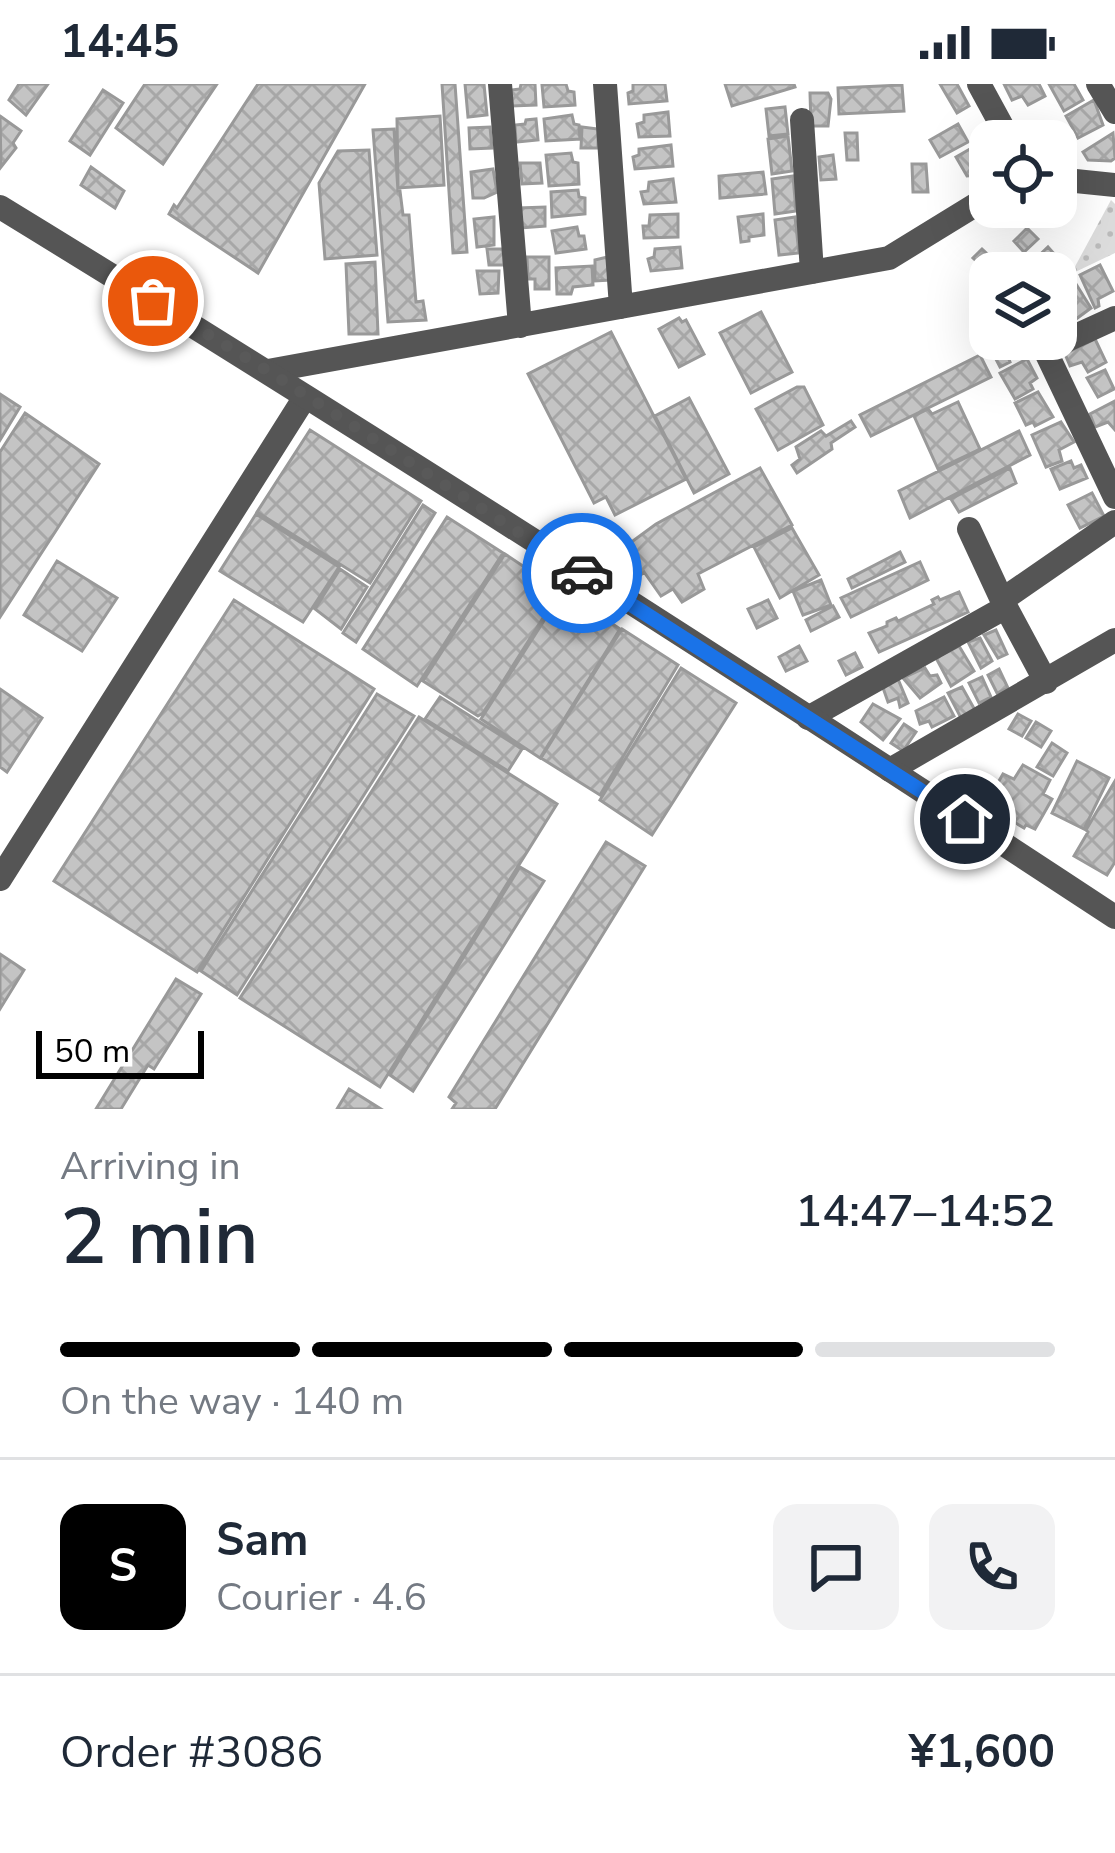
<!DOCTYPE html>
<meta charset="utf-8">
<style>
:root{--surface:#fff;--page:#f2f2f3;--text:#1f2937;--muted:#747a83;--line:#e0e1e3;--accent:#000}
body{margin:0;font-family:"Nunito Sans",sans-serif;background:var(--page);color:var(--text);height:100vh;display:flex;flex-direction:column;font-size:45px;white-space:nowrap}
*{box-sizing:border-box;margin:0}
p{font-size:39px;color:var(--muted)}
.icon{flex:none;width:66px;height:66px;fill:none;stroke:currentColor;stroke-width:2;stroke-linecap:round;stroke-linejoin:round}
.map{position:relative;height:1025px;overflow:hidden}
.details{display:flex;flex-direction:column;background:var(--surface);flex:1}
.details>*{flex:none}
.fabs{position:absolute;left:969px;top:36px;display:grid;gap:24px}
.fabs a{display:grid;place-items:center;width:108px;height:108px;border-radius:24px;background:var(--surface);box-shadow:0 12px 48px #0002;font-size:60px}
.scale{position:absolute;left:36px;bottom:30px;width:168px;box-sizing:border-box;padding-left:12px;border:6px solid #000;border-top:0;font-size:33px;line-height:42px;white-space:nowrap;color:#000;-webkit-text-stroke:9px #fff;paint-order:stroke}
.pin{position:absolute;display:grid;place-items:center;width:102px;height:102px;color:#fff;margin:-51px;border:6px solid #fff;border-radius:50%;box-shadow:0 3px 12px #0007}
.courier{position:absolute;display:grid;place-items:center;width:120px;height:120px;margin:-60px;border:9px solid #1a73e8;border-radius:50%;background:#fff;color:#222;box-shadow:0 3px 15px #0007}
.overview em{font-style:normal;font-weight:600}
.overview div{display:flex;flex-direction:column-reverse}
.overview{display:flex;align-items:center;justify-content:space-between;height:204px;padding:0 60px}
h1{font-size:78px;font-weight:600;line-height:90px}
.bar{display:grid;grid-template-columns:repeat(4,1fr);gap:18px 12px;align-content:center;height:144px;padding:0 60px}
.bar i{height:15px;border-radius:9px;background:var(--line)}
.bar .current{background:var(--accent)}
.bar p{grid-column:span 4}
.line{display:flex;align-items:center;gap:30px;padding:0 60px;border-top:3px solid var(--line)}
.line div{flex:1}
.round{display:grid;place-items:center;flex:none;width:126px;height:126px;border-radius:24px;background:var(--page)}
.status{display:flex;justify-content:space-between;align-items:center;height:84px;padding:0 60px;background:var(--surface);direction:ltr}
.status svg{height:33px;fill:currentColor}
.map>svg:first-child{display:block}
.park{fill:url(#park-dots)}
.building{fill:url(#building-cross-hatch);stroke:#999;stroke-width:3}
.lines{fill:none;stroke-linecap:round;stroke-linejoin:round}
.minor{stroke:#555;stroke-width:24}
.tertiary{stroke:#555;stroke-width:24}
.done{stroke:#595959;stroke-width:12;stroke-dasharray:0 21.6}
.route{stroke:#1a73e8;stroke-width:15}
</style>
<div class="status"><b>14:45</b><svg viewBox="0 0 49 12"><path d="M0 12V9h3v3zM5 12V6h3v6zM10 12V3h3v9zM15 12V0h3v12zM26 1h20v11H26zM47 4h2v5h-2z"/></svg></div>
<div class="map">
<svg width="1115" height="1025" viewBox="0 0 1115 1025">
<defs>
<pattern id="park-dots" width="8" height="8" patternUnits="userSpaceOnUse" patternTransform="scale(3)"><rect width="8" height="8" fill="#dcdcdc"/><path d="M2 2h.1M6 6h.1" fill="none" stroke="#bbb" stroke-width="1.8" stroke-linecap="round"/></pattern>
<pattern id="building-cross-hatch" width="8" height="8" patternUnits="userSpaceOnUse" patternTransform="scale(3)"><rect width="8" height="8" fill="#c4c4c4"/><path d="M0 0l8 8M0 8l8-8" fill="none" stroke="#a7a7a7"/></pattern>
</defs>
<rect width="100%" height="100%" fill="#fff"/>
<path class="park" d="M1111 116 1115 120V169L1071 190Z"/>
<path class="building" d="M19 0H48L26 31 9 16Z
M145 0H217L163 80 116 44Z
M258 0H365L258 189 169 130 174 121 177 124Z
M442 0H455L467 168 453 169Z
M465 0H484L487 31 468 33Z
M521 0H535L536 21 512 22 511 6 520 5Z
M566 0 568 7 574 8 575 21 544 23 542 1Z
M633 0H665L667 17 629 20 628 9 633 7Z
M725 0H794L795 3 732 22Z
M940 0H957L969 22 957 29Z
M1004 0H1039L1045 12 1028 21 1022 12 1012 16Z
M1049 0H1074L1083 16 1064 27Z
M902 1 904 27 839 30 838 4Z
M103 6 123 19 90 71 70 57Z
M810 9H828L831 15 828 42H811Z
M1094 16 1103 41 1078 54 1066 32Z
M785 23 788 50 769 52 766 25Z
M668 28 670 52 639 53 637 40 644 38V31Z
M572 31 574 40 579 41 580 55 546 57 544 35Z
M0 32 21 47 13 59 16 64 1 83Z
M440 32 444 101 398 104 397 35Z
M536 35 538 56 516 58 515 41 525 40 526 36Z
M958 40 968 58 940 73 930 56Z
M490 43 492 64 470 65 469 44Z
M582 43 598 45V64H581Z
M394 45 398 107H400L403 131H409L416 218 423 217 426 236 388 238 373 46Z
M845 49H857L858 76H847Z
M1113 49 1115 74 1111 77 1088 76 1083 68Z
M788 52 792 87 772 90 768 55Z
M984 57 988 63 990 62V80L983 84 980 91 967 92 956 73Z
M671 61 673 82 635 85 633 73 639 71V65Z
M369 66 377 171 325 175 319 99 338 67Z
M571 69 573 78 578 79 579 100 549 102 546 71Z
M833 71 836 95 821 96 819 73Z
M520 79H540L542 99 522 100Z
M912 80H926L928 108H913Z
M91 83 124 107 115 124 81 101Z
M493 85 497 108 484 114H473L471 88Z
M763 88 766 110 720 114 719 92Z
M793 92 796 127 775 130 772 95Z
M673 95 676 118 644 120 641 108 648 107 649 98Z
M578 106 579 113 585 114V130L552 133 551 108Z
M545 123V142L521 144 519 124Z
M678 130V153L644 154 643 142H649L650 131Z
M763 130 764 151 749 153V157L741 158 738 133Z
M494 133V161L477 163 474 135Z
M795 133 799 169 779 171 775 136Z
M577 143 579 152H584L586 165 556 169 552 147Z
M1027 144 1038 155 1024 168 1014 157Z
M680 163 682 184 651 187 648 175 654 173 655 165Z
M1048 163 1064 181 1055 189H1032L1027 183Z
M487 165H504V181H489Z
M982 165 997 179 988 188 973 174Z
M527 173H549V205H535V195H528Z
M607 173 610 196 595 197V176Z
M375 178 378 250H349L346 180Z
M1100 181 1113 207 1098 215 1099 222 1095 224 1080 191Z
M592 182 593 201 573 203 571 210H557L556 184Z
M477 187H499L498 209 480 210Z
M1076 200 1091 224 1076 235 1070 226 1065 227 1058 215 1063 211 1062 207Z
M761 228 792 288 751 309 720 249Z
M679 234 682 238 686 236 704 270 679 283 659 245Z
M611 248 686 395 615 431 606 413 594 419 528 290Z
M990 254 1024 255 1025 258 1006 268 1010 278 1000 283 986 256Z
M1095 255 1106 278 1088 288 1082 278 1070 282 1065 270Z
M980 271 991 293 871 352 860 331Z
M1027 275 1037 294 1030 299 1033 305 1015 315 1000 289Z
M1105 286 1114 305 1098 313 1087 294Z
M797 303H804L823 341 778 366 756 325Z
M1038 308 1053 333 1035 342 1033 338 1026 341 1015 319Z
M0 310 20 323 0 356Z
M689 314 729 390 694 409 655 332Z
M1115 317V346L1108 338 1095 343 1090 330Z
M958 318 980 365 938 385 914 332 928 325 932 330Z
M25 329 99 380 0 533V368Z
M851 337 855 343 831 359 832 365 797 389 792 381 800 375 796 363 821 347 826 352Z
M1061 338 1074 358 1059 366 1062 377 1046 383 1032 351Z
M310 346 421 417 370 499 257 428Z
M1019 347 1030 371 910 434 899 407Z
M1071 377 1074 384 1081 381 1087 394 1060 405 1051 385Z
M760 384 792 441 698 490 704 505 682 518 673 505 661 512 644 488 636 495 607 476 656 440Z
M1010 384 1016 399 959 428 951 415Z
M1092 409 1104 432 1080 444 1068 421Z
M423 421 435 429 356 558 343 549Z
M256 430 339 483 303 538 220 487Z
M447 433 503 469 417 602 363 565Z
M590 439 610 451 603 463 582 450Z
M792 444 819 491 780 514 754 463Z
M900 468 905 478 852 504 848 495Z
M505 470 560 507 483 629 478 632 423 597Z
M57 477 117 514 82 567 24 531Z
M920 478 928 496 851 533 841 514Z
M340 485 367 503 341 545 315 525Z
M821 496 831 521 803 531 793 507Z
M563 507 620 545 540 674 481 635Z
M959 508 968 528 879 568 869 549 887 542V538L896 534 898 537 934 520 932 516 938 513 940 516Z
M234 516 374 605 197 888 54 797Z
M768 516 777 534 757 544 748 525Z
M833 522 839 533 811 547 806 536Z
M622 545 678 581 600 711 541 674Z
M996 546 1007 570 998 574 984 551Z
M980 554 992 577 981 584 968 558Z
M799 562 807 577 786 587 779 573Z
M959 562 974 587 951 602 936 574Z
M855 569 862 583 846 591 839 577Z
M681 584 736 619 652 751 600 716Z
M925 584 930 592 937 591 941 599 920 614 903 594Z
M999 585 1008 604 997 609 988 591Z
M982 593 991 613 979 619 969 599Z
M898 595 908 619 900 623 898 614 888 618 882 601Z
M962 603 976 628 962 636 948 609Z
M0 605 42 634 7 688 0 683Z
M377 610 414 632 237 911 201 887Z
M440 613 522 665 508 687 425 635Z
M944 613 954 632 932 643 929 637 920 640 916 627Z
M873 620 900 635 883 656 861 638Z
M1018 630 1031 637 1022 652 1009 645Z
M419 633 557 720 380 1003 240 914Z
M1036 638 1051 647 1041 663 1026 654Z
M904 640 916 648 903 667 891 659Z
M1052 659 1067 669 1053 692 1037 683Z
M1077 677 1109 694 1084 745 1052 729Z
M1023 681 1050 696 1043 710 1052 715 1035 745 1026 741 1024 744 996 727 998 723 988 716 1003 690 1014 695Z
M1115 697V778L1107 791 1074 772 1088 748 1086 746Z
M606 758 645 782 495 1025H452L456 1019 449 1013Z
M520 783 544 797 413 1007 390 991Z
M0 870 24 886 0 925Z
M176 895 201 910 154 985 148 981 121 1025H96Z
M349 1005 381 1025H337Z"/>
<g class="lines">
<path class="minor" d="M500 0 520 242
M605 0 621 223
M979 0 1010 57
M1098 0 1115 28
M802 36 812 188
M1056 95 1115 101
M1115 234 1045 266 1115 413
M268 287 889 174 990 112
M969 445 1002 516 1046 598
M1002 516 1115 438
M808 634 1006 523
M890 686 1115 556
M0 795 305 313"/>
<path class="tertiary" d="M0 123C376 353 747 591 1115 833"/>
</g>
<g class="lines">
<path class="done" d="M153 217 268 287 582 489"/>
<path class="route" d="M582 489 965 735"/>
</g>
</svg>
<div class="fabs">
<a><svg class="icon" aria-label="locate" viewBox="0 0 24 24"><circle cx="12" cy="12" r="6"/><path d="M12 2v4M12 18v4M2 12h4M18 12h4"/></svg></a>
<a><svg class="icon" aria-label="layers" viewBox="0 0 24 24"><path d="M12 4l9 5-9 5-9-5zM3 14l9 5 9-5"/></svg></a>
</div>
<div class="scale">50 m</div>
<div class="pin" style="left:153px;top:217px;background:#ea580c"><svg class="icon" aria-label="bag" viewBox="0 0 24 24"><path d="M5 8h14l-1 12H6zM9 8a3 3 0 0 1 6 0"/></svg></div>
<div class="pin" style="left:965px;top:735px;background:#1f2937"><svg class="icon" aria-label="home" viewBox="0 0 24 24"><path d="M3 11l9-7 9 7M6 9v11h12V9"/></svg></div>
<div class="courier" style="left:582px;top:489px"><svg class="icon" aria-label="car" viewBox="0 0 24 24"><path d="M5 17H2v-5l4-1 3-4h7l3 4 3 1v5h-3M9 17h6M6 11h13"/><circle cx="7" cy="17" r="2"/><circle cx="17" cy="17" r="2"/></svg></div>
</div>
<section class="details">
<div class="overview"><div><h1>2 min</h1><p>Arriving in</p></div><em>14:47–14:52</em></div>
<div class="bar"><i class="current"></i><i class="current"></i><i class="current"></i><i></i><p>On the way · 140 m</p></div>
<div class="line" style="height:216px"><b class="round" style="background:var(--accent);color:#fff">S</b><div><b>Sam</b><p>Courier · 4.6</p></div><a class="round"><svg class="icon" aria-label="chat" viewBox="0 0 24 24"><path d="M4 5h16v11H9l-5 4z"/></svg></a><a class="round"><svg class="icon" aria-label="phone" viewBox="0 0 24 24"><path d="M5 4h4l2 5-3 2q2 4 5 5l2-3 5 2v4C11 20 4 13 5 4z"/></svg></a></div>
<div class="line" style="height:156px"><div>Order #3086</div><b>¥1,600</b></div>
</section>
